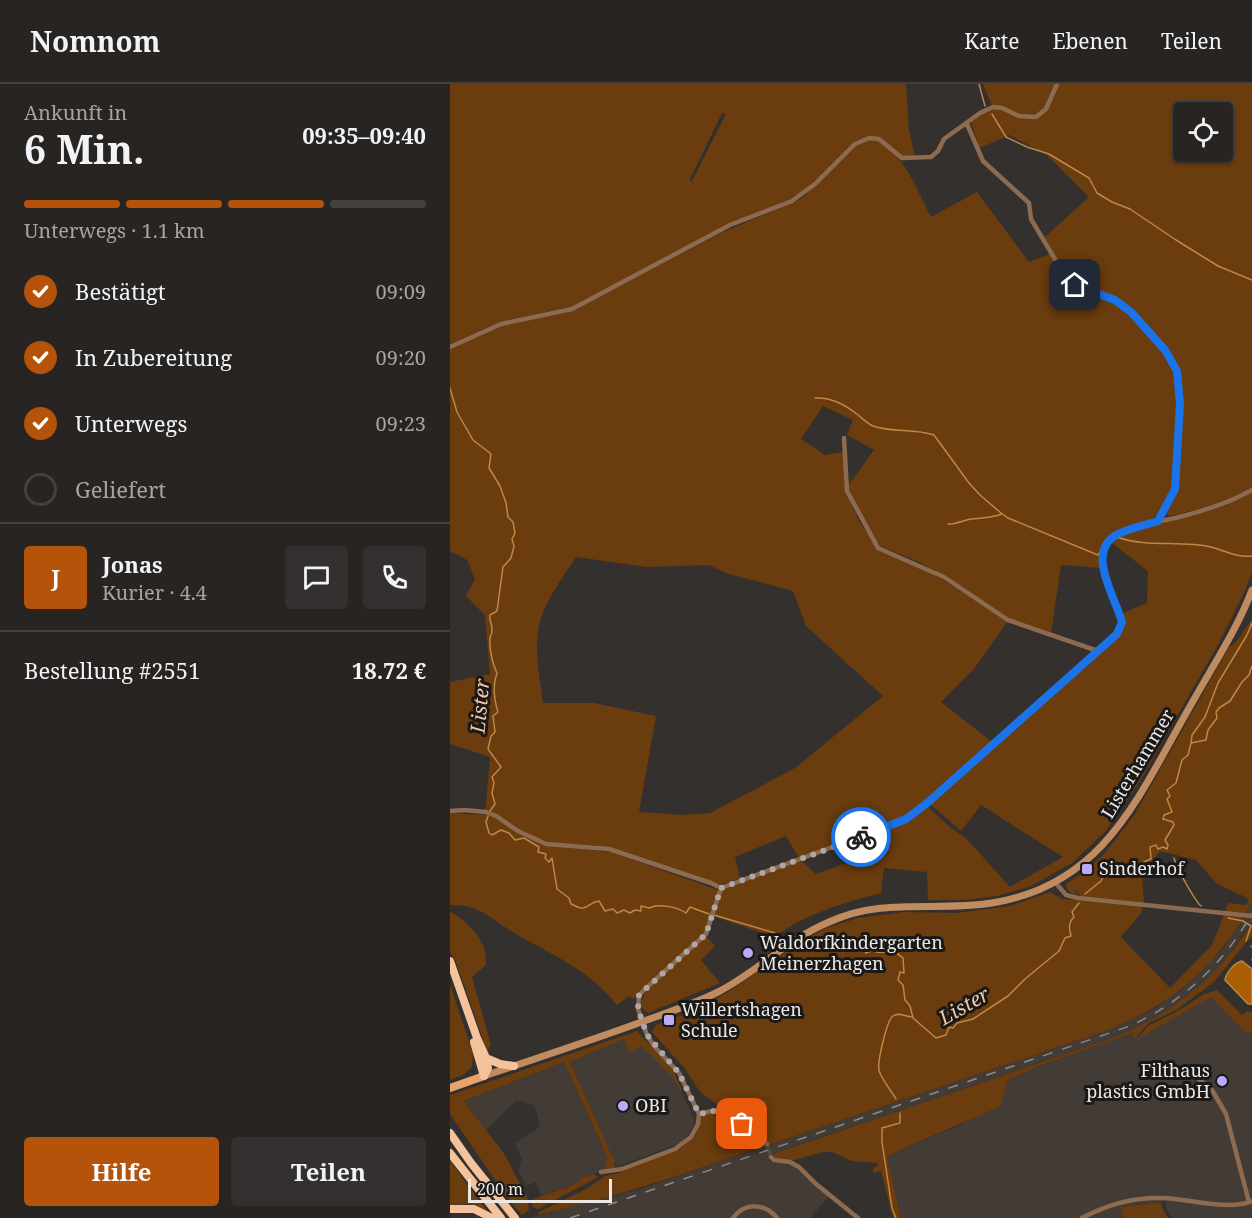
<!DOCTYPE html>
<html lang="de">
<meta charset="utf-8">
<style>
:root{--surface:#272422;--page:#33302f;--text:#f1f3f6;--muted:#a4a4a5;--line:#434140;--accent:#b45309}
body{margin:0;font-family:"Noto Serif",serif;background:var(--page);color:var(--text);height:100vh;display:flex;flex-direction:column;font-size:22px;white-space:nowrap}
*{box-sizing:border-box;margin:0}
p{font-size:20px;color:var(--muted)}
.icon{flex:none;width:33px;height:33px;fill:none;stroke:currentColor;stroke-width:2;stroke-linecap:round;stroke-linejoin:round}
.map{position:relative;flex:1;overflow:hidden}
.details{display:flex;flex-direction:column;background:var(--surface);width:450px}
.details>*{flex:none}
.controls{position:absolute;left:723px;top:18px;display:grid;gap:12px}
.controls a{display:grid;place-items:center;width:60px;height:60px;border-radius:6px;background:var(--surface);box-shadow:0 2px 4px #0004,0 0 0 2px var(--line);font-size:30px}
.scale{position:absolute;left:18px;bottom:15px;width:144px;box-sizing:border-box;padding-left:6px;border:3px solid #ebe9e7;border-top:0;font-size:16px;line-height:21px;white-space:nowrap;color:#ebe9e7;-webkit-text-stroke:4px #1a1917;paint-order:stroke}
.pin{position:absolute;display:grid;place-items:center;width:51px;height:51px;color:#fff;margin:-26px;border-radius:12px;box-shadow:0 3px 9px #0006}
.courier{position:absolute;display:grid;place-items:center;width:60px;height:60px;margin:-30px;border:4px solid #1a73e8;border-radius:50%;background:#fff;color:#222;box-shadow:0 2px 8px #0007}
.head em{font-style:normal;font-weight:700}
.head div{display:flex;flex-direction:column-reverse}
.head{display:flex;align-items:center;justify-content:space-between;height:102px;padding:0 24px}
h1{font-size:39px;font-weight:700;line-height:45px}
.bar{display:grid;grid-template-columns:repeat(4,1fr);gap:9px 6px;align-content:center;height:72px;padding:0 24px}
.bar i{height:8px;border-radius:4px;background:var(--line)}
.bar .current{background:var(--accent)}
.bar p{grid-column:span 4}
.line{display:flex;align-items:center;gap:15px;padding:0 24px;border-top:2px solid var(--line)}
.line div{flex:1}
.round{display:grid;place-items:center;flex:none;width:63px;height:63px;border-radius:6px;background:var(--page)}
ol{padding:0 24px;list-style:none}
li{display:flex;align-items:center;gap:18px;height:66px}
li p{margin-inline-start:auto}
li .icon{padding:6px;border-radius:50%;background:var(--accent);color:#fff;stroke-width:4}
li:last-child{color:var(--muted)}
li i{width:33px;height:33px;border:3px solid var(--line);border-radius:50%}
.primary-button{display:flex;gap:12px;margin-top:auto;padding:12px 24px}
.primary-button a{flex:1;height:69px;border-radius:6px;background:var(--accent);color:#fff;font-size:24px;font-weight:700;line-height:69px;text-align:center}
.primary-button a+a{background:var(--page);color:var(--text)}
header{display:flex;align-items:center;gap:36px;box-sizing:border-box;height:84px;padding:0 30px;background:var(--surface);border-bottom:2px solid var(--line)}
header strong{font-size:28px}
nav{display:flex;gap:33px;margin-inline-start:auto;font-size:21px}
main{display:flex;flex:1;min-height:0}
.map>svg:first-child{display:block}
.built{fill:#433b35}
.green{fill:#6a3c0e;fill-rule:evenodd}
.water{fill:#a95e03;stroke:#bd8847;stroke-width:1.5}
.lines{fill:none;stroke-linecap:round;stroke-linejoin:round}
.stream{stroke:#bd8847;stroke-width:1.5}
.minor-tunnel{stroke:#4f4c49;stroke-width:4.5;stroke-dasharray:4.5 2;stroke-linecap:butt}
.minor{stroke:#8d6b50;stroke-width:4.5}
.secondary{stroke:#c08b5f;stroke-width:7}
.primary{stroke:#e8a36a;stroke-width:8}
.motorway{stroke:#f5c39b;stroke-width:8}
.rail{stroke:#8d8a88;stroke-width:1.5;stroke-dasharray:10 10;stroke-linecap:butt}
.done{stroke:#aba8a6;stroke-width:6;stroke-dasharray:0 10.8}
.route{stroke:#1a73e8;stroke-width:8}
.poi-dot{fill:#b8abf7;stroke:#1a1917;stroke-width:2}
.labels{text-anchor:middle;stroke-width:6;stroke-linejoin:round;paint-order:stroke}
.street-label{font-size:18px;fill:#ebe9e7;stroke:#1a1917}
.poi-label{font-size:18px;fill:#ebe9e7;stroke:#1a1917;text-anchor:start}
.water-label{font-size:20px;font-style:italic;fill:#f1c8a8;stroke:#1a1917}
</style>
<header>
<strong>Nomnom</strong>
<nav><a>Karte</a><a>Ebenen</a><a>Teilen</a></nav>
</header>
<main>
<section class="details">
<div class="head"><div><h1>6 Min.</h1><p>Ankunft in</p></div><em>09:35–09:40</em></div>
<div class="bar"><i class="current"></i><i class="current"></i><i class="current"></i><i></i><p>Unterwegs · 1.1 km</p></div>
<ol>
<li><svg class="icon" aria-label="check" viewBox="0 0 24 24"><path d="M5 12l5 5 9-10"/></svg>Bestätigt<p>09:09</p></li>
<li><svg class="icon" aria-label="check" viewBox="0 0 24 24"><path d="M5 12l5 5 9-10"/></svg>In Zubereitung<p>09:20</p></li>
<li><svg class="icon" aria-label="check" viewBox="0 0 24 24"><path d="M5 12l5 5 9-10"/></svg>Unterwegs<p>09:23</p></li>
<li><i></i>Geliefert</li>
</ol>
<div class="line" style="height:108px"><b class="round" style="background:var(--accent);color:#fff">J</b><div><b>Jonas</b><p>Kurier · 4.4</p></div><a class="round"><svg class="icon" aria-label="chat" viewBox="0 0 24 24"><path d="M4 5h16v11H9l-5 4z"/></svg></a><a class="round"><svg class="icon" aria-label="phone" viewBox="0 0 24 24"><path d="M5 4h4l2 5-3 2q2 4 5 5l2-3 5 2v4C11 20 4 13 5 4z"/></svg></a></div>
<div class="line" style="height:78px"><div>Bestellung #2551</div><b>18.72 €</b></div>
<div class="primary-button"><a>Hilfe</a><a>Teilen</a></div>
</section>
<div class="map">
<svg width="802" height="1134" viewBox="0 0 802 1134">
<rect width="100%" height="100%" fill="#34302d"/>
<path class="built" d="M802 817V838L770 883 742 910 695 940 659 955 319 1071 322 1078 342 1080 379 1112 360 1134H79L190 1105 652 948 704 925 732 905 772 866 794 833Z
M761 913 797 950 802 948V1134H722L716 1124V1117L671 1123 673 1134H451L437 1072 513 1040 557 997 586 983 682 949 686 953Z
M184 950 223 990 245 1037 239 1050 232 1057 223 1062 167 1083 120 978Z
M114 978 161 1082 112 1105 91 1111 86 1098 76 1102 68 1086 72 1075 65 1059 90 1043 86 1025 83 1021 67 1016 36 1046 14 1017Z"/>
<path class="green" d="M0 0H456L459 46 465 73H451C435 58 429 46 406 57L355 107 342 115 284 138 124 222 50 238 0 260ZM272 29 276 30 241 99 240 95Z
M533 0H606L595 26 585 33 570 31 542 22Z
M608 0H802V404C777 417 746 427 718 432L716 428 726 406 729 375 731 350 729 285 716 265 698 244 665 216 626 200 616 191 595 153 639 113 596 70 559 51 530 64 521 39 530 30 543 24 585 35 596 27ZM734 28H772V68H734Z
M423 55C453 65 467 107 481 133L527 108 579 178 600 170C607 179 616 197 626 202 637 209 652 210 664 217 679 225 723 272 726 289 727 296 727 304 727 312 728 342 729 374 723 403 719 417 709 432 696 438 672 449 645 448 651 484L611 481 601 550 559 535 495 492 471 479 430 462 424 455 399 409 398 402 424 366 397 351 403 336 373 322 351 355 375 371 393 368 396 408 409 437 429 466 469 483 492 495 558 537 524 585 491 618 542 658 456 733 349 774 336 752 285 773 290 794 271 801 161 764 144 761 107 760V763L161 768 268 806 257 846 251 853 183 915 179 912 167 921C136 884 106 873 66 850 42 836 30 820 0 821V729L35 731 40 673 0 660V598L40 590 35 531 16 512 25 495 17 476 0 467V265L14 257 50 242 122 227 271 149 351 115 409 59ZM126 473 197 483 259 481 279 490 343 507 356 542 433 612 345 684 260 729 234 731 189 728 206 632 144 619H93C90 596 85 571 88 548 91 522 112 495 126 473Z
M802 408V488L795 507 769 559 690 697 655 748 622 779 581 802 547 812 515 816H478L477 788 434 784 431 809C393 819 356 830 324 853L263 832 272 805 350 776 366 790 431 766 425 750 456 738 477 722 501 744 516 754 560 803 613 773 531 721 511 747 480 720 669 550 674 540 673 529 697 519 698 487 662 459 670 451Z
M802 535V817L796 829 775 828 778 819 796 821 799 815 766 799 746 776 710 767 692 790 694 818 692 820 631 813 624 805 627 811C622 809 616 807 616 800L635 787 655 769 685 730 779 563 786 558Z
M600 808 612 815 693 822 691 829 671 853 720 904 762 861 774 831 794 833C758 891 716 924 652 948L319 1061 312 1051 273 1026 266 1025 268 1021 250 1008 236 986 202 948 206 941 248 925 281 906 346 861 373 845 408 834 453 828 507 829 560 822Z
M0 828C13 833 32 853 35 867 36 871 36 876 36 881L22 893 41 961 37 967 6 878 0 868Z
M802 838V851L764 898 726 926 699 939 685 954 682 949 586 983 557 997 551 1022 437 1072 451 1134H443L431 1087 423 1089V1084L428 1082 427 1079 402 1077 382 1068H373L340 1077 324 1073 323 1070 659 955C720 932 768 895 802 838Z
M256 852 265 862 251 876 270 899 198 929 191 923V917L195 909Z
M0 901 23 969 22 983 13 991 0 996Z
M767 906 792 931 797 927 802 929V948L797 950 761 913 687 955 698 942 733 924 754 910Z
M187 947 223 986 232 1006 230 1007 224 994 192 962 180 968 174 955 120 978 164 1076 165 1084 155 1085 156 1076 158 1075 114 978 14 1017 55 1071 77 1113 79 1126 72 1131 56 1112 0 1030V1011Z
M263 1028C278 1030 308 1049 315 1062 240 1088 165 1114 88 1131L89 1128 136 1105 155 1092 169 1089 231 1064 245 1052 252 1032Z
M0 1077 37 1127 18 1120 0 1121Z
M144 1090 147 1093 145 1095 88 1125 83 1123 81 1117C96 1107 123 1106 134 1092L135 1093Z
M711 1118 713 1126 718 1134H673L671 1123Z"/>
<path class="water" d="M792 877 802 885V920H798L775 896C776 889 784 879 792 877Z"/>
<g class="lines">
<path class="stream" d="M529 0 535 22
M542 30 556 53 577 63 599 70 639 94 647 109 662 118 680 125 726 156 768 182 802 196
M0 304 7 328 23 356 41 370 39 384 50 402 56 419 58 433 63 438 65 449 62 455 64 462 61 474 53 483 47 527 40 531C39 537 42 539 42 545 42 555 41 546 40 555 39 565 43 581 47 589 42 602 44 615 48 628L43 632 45 648 41 652 38 665 51 683 42 693 44 699 42 709 45 720 40 727
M365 314C381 313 396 321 408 331 413 335 418 340 423 342 443 349 464 344 484 351L519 399 530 411 551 429 558 434 648 471 663 449
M498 440C508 440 513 436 522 435 533 434 541 434 552 430
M667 453C697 464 730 456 761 463 776 467 787 474 802 472
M741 659 742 651 755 633 768 599 797 551 802 539
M38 732 36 738 39 749 42 751 51 746 59 749 65 756 74 754 89 763 88 768 96 770 95 774 99 778 102 774 107 805 119 814 121 820C124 821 130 825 133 824 139 823 141 818 149 817L155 827 163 825 167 829 174 826 180 829 185 826 191 827V822L199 824C209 819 227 823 236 829L240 823 259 830
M724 774C726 783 745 817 751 822
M635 810 651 797 654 791C671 791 685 781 701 775L700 763 706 761 708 765 713 763 717 765 718 761 715 756 724 741 723 738 713 735 714 731 722 728 717 715 720 712 717 706 726 699 732 676 738 671 741 659 756 656 758 646 767 634 766 628 769 624 780 617 792 598 799 591 802 582
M264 831 325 849
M778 834 793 837 801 842 796 857
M363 855 403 863 410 859H414L413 864 416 869 426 865V868C439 870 440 863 453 874L454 889 450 888 448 896 453 901 455 916 460 922 463 934 486 954 496 951 499 943 503 944 507 939 523 935 558 912 575 895 609 867 615 854 621 852C619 844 618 839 624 833L622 828 629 819
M801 862 802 863
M802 876V875
M446 1015C442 1008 430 993 429 986 427 978 437 936 443 932 448 928 455 932 461 933
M446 1134 442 1124 432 1058V1044L450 1039V1029"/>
<path class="minor-tunnel" d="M317 1060 321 1073"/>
<path class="minor" d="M517 40 533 77 579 119 581 135 615 192 625 201 665 216 681 227 715 266 727 287 730 320 725 405 708 437
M0 263 51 240 122 225 280 141 342 117 365 100 405 60 419 54 429 55 452 74 481 73 488 67 494 55 530 29 543 23 552 24 569 32 586 33 596 25 607 0
M394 354 397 407 428 464 494 493 558 536 648 567
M0 727 14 726 36 728 46 732 68 747 96 760 159 765 261 799 271 804
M605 798 616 811 628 814 802 832
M271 804 440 742 456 735 476 720 667 550 672 538C668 522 649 488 652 473 653 465 660 455 666 451 686 439 712 438 733 432 756 426 781 418 802 406
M743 990 762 1006 776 1030 799 1118
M249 1030 262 1027 273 1028 312 1054 317 1060
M321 1073 324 1076 340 1078 349 1083 366 1100 408 1134
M151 1088 172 1085 225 1065 241 1053 248 1040 249 1030 229 989 204 962 197 951 188 925 189 911 194 906 256 850 271 804
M283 1134C295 1118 315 1119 327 1134
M632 1134C656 1121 685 1113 713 1114 740 1115 778 1127 802 1117"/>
<path class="secondary" d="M34 992C85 975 136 958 186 940 213 930 242 921 268 908 307 888 338 855 379 838 434 813 486 828 542 819 654 801 688 713 738 626 760 586 786 548 802 506"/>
<path class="primary" d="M0 1004 34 992"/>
<path class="motorway" d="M0 877 27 954 36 974 38 984 34 992
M24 958 34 992
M36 974 50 980 64 982
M0 1049 21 1079 65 1134
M0 1069 51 1134
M0 1125H24L42 1134"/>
<path class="rail" d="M120 1134 680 942C732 918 774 880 802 829"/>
</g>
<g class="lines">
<path class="done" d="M292 1040 268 1026 249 1030 229 989 197 951 188 925 189 911 256 850 271 804 411 753"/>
<path class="route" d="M411 753 456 735 476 720 667 550 672 538C666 514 634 467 668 450 680 444 695 441 708 437L725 405 730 320 727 287 715 266 681 228 665 216 625 201"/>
</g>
<g class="poi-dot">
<rect x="631" y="779" width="12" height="12" rx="3"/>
<circle cx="298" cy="869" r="6"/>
<rect x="213" y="930" width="12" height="12" rx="3"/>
<circle cx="772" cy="997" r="6"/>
<circle cx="173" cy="1022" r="6"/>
</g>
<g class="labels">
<g class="street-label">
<text transform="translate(688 680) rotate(-59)" y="6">Listerhammer</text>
</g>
<g class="poi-label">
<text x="649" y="791">Sinderhof</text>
<text x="310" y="865">Waldorfkindergarten<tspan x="310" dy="21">Meinerzhagen</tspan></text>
<text x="231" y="932">Willertshagen<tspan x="231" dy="21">Schule</tspan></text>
<text x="760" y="993" text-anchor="end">Filthaus<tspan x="760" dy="21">plastics GmbH</tspan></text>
<text x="185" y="1028">OBI</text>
</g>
<g class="water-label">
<text transform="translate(30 622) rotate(-85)" y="7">Lister</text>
<text transform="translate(514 922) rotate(-30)" y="7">Lister</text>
</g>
</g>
</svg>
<div class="controls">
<a><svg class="icon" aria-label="locate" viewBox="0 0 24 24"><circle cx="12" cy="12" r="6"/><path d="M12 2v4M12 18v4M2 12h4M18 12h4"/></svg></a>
</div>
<div class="scale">200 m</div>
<div class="pin" style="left:292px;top:1040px;background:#ea580c"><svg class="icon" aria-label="bag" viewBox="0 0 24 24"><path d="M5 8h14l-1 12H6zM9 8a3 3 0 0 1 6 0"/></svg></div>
<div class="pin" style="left:625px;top:201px;background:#1f2937"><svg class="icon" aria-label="home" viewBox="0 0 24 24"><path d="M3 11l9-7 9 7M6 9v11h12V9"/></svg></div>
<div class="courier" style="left:411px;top:753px"><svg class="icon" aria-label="bike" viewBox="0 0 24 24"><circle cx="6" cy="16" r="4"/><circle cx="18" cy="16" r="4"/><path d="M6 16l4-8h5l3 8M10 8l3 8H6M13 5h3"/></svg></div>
</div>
</main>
